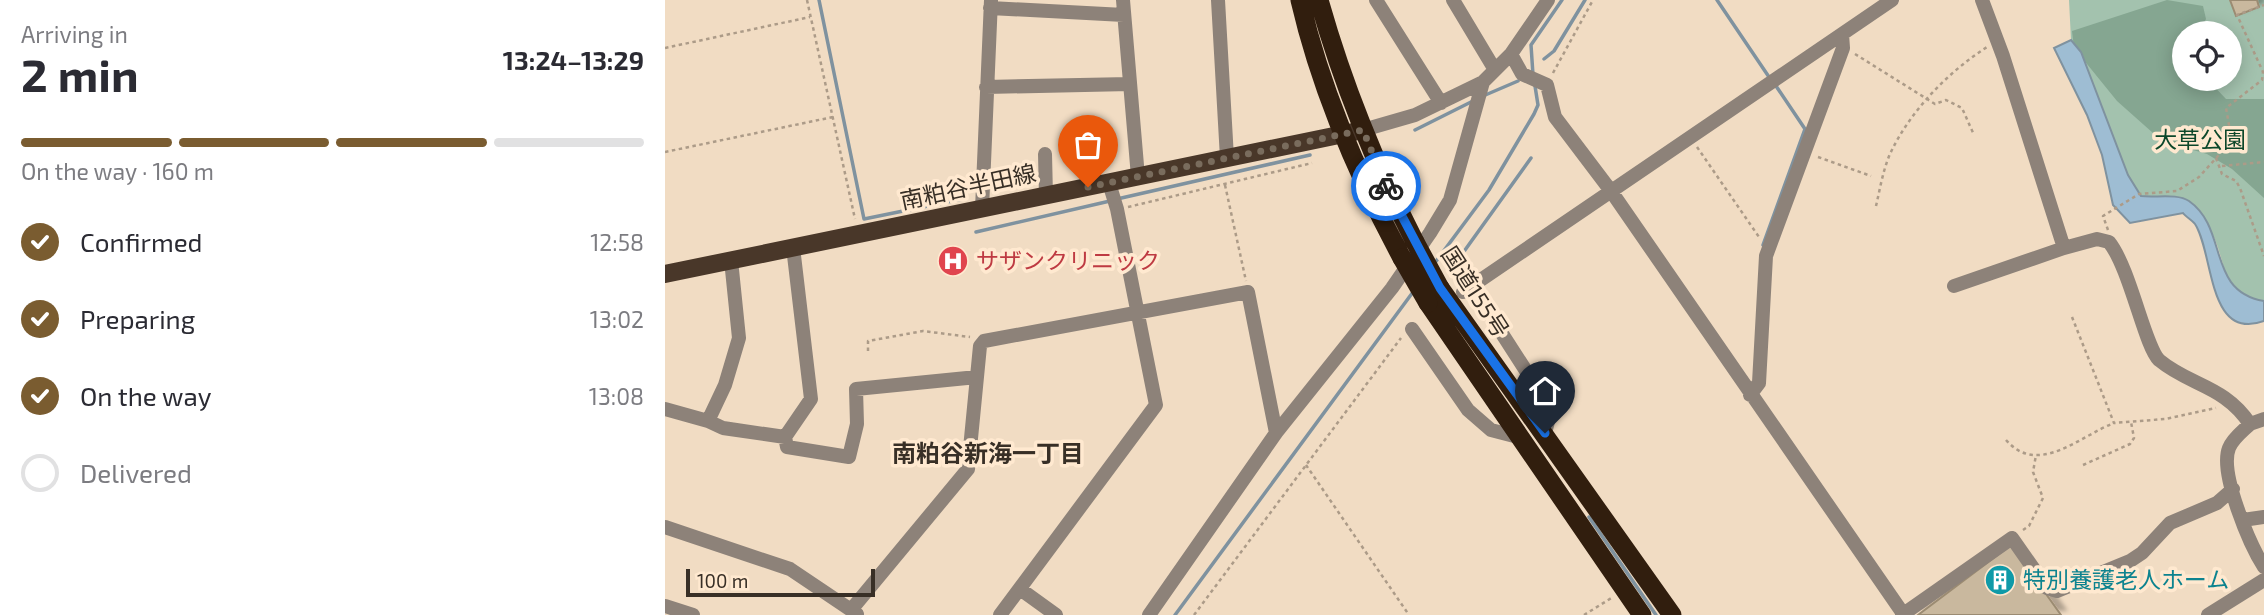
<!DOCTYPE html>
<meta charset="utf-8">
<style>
:root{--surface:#fff;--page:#f7f7f7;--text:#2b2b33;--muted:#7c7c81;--line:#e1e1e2;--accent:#7a5c30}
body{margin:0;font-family:"Exo 2","Noto Sans JP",sans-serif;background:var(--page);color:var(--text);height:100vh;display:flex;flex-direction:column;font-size:26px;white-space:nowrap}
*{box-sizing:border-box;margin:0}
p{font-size:23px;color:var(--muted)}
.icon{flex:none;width:38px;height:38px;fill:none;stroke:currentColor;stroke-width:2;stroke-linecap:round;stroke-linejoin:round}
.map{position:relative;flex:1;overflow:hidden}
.side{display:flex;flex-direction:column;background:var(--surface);width:665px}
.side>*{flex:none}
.buttons{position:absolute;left:1507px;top:21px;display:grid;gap:14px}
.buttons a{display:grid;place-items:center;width:70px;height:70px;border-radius:50%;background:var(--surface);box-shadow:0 4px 18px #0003;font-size:35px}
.scale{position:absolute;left:21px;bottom:18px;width:189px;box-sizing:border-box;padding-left:7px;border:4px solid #382f26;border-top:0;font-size:19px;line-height:24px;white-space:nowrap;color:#382f26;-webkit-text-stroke:5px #ffe9d0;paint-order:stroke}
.pin{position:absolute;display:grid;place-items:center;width:60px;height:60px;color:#fff;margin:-72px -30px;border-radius:50% 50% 50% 0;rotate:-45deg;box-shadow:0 0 7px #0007}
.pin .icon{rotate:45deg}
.courier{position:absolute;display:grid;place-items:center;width:70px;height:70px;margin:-35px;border:5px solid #1a73e8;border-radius:50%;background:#fff;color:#222;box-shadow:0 2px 9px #0007}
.summary em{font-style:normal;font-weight:700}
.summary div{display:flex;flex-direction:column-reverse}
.summary{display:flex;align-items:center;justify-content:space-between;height:119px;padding:0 21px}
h1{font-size:46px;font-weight:700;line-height:52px}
.bar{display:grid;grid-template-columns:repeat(4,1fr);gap:10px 7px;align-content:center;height:84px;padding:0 21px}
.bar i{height:9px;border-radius:5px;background:var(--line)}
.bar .active{background:var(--accent)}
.bar p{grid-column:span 4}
ol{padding:0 21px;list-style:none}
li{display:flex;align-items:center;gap:21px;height:77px}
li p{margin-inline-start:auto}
li .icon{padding:7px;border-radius:50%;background:var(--accent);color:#fff;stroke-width:4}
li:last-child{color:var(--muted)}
li i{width:38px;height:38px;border:4px solid var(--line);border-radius:50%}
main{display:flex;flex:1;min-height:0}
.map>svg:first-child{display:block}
.green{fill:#a3c2ae;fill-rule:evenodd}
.forest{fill:#85a691}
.water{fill:#9ebdd3;stroke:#7f929f;stroke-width:2}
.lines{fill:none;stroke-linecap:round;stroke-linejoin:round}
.stream{stroke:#7f929f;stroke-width:3.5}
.building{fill:#c9b89e;stroke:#9b8b72;stroke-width:2;filter:url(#shadow)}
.path{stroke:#ac9b88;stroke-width:2.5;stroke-dasharray:3.5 3.5;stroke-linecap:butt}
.minor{stroke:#8d8279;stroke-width:14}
.major{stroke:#493729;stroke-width:18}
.highway{stroke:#311e0e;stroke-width:19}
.highway-bridge{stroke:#311e0e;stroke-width:19}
.done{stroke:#796c5d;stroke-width:7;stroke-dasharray:0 12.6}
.route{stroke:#1a73e8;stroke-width:9}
.labels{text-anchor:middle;stroke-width:7;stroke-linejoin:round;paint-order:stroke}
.park-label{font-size:23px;fill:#0c472a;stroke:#ffe9d0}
.street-label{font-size:23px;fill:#382f26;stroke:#ffe9d0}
.health-label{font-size:23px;fill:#be3a42;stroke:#ffe9d0;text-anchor:start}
.culture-label{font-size:23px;fill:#0d838f;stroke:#ffe9d0;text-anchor:start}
.neighbourhood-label{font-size:24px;font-weight:bold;fill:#382f26;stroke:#ffe9d0}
</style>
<main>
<section class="side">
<div class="summary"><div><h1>2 min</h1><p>Arriving in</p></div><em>13:24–13:29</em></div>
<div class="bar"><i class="active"></i><i class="active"></i><i class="active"></i><i></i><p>On the way · 160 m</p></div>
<ol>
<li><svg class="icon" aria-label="check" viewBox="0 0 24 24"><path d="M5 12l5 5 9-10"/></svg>Confirmed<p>12:58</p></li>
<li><svg class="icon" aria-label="check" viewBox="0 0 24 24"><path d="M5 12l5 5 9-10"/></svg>Preparing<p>13:02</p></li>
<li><svg class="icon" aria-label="check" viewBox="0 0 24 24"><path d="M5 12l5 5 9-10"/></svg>On the way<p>13:08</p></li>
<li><i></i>Delivered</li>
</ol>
</section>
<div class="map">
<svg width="1599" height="615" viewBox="0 0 1599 615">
<defs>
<filter id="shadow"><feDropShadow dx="5" dy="-5" stdDeviation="2" flood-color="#0004"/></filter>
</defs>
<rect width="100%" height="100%" fill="#f1dcc3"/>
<path class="green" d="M1404 0H1599V301C1551 292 1564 259 1543 226 1536 215 1519 205 1509 196L1476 197 1463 175 1416 52 1406 40ZM1519 33H1564V79H1519Z"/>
<path class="forest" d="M1502 0 1538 6 1541 19 1534 33H1519V79H1542L1561 99H1599V198L1567 169 1542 154 1497 141 1452 101 1409 48 1407 31Z"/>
<path class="water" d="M1406 40 1416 52 1463 175 1476 196C1490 198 1512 193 1524 201 1564 229 1541 291 1599 301V321C1542 342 1549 253 1530 224 1527 220 1521 217 1518 213L1465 223 1448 205 1437 155 1422 115 1389 48Z"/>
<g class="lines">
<path class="stream" d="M154 0 199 219 297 199
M1052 0 1104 77
M879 59 889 51 920 0
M868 75 866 45 897 0
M818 96 853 81
M750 130 808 101
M452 199 645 155
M311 232 445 201
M1098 245 1140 129 1111 86
M769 264 824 190 869 114 873 105 870 86
M793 267 790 264 866 158
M924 517 991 615
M510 615 748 292"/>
</g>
<path class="building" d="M1565 0H1592L1594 7 1571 16Z
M1346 545 1396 615H1253Z"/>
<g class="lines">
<path class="path" d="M142 0 190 219
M0 48 145 17
M1190 54 1270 104 1281 100 1297 108 1309 135
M888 73 928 0
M1032 147 1094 237
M0 152 168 117
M1153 157 1206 176
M1551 158 1557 174 1571 181 1575 188 1599 256
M1557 166 1599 162
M560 185 581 281
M1211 206C1215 189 1218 170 1225 154 1245 111 1283 72 1322 47
M463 207 647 163
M1443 230 1438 216 1474 194 1512 191 1534 177 1553 156 1560 142 1564 125 1561 108 1597 80 1598 72 1572 15 1599 5
M1407 317 1449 423 1500 419 1551 408
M203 351V341L258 331 305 337
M1341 440C1373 477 1415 436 1449 423
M641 465 744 615
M1418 465 1465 444 1469 438 1466 422
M1358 530 1364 526 1378 498 1368 472 1371 455
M529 615 736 338
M919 615 948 597"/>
<path class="minor" d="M458 0 473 177
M553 0 562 158
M711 0 776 103
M788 0 830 70
M1317 0 1338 56 1399 248 1432 239 1444 242C1465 268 1480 347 1494 360 1525 386 1559 385 1585 424L1599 419
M325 8 459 15
M846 54 857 74 882 85 890 117 946 191 1239 615
M321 87 465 84
M698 130 750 115 818 82
M380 154 381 196
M317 209 326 0
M1289 286 1399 248
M807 287 881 402 885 414 880 433
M798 292 1227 0
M747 329 803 410 826 430 853 437
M1085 395 1094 383 1101 256 1178 48 1177 34
M0 409 43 421 60 385 74 338 66 260
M43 421 58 428 120 437 146 399 128 247
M1585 424C1578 431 1568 438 1564 448 1554 473 1585 545 1599 567
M120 437 122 447 184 457 192 424 191 389 312 377
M1578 520 1599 517
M0 527 125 569 192 614
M355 589 391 615
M0 606 28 615
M186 610 303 469 315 346 319 341 583 292 611 433
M335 615 491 405 452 209 444 183
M484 615 611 433 727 288 765 233 785 200 818 82 846 54 883 0
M1237 615 1347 538 1382 588 1392 591 1465 561 1477 553 1505 523 1552 503 1568 489
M1543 615 1599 580"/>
<path class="major" d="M0 274 698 130"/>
<path class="highway" d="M635 0C656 91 693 176 737 258
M654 0C678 85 710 164 750 242
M775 288 1007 615
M763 303 977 615"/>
<path class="highway-bridge" d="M750 242 775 288
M737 258 763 303"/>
</g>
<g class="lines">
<path class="done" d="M423 187 698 130 721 186"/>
<path class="route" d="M721 186 775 288 880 433"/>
</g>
<defs>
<g id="hospital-disc" transform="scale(1.575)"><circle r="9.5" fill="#e0444e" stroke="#ffe9d0"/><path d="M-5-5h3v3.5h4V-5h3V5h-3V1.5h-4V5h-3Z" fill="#fff"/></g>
<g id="building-disc" transform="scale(1.575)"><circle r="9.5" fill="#0f9aa8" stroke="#ffe9d0"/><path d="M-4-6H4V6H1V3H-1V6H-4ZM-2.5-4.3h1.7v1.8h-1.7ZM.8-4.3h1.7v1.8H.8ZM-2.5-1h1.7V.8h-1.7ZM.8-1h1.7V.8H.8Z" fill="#fff"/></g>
</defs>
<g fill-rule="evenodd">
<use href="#hospital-disc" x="288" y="261"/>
<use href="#building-disc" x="1335" y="580"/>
</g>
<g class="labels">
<g class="park-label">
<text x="1535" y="148">大草公園</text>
</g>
<g class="street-label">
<text transform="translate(303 187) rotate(-12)" y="8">南粕谷半田線</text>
<text transform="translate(810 292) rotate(57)" y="8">国道155号</text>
</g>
<g class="health-label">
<text x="311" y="269">サザンクリニック</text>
</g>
<g class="culture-label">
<text x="1358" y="588">特別養護老人ホーム</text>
</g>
<g class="neighbourhood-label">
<text x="323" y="462">南粕谷新海一丁目</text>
</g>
</g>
</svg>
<div class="buttons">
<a><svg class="icon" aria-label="locate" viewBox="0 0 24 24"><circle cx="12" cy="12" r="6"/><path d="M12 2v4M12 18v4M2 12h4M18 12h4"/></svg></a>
</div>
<div class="scale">100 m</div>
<div class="pin" style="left:423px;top:187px;background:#ea580c"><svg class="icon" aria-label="bag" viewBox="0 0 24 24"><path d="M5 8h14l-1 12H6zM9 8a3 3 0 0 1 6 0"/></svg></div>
<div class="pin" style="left:880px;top:433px;background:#1f2937"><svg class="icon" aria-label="home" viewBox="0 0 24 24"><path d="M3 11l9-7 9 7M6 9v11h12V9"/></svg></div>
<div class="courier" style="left:721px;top:186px"><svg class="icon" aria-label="bike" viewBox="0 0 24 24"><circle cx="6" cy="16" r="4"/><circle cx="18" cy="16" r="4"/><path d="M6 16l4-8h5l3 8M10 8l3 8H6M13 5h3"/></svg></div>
</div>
</main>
